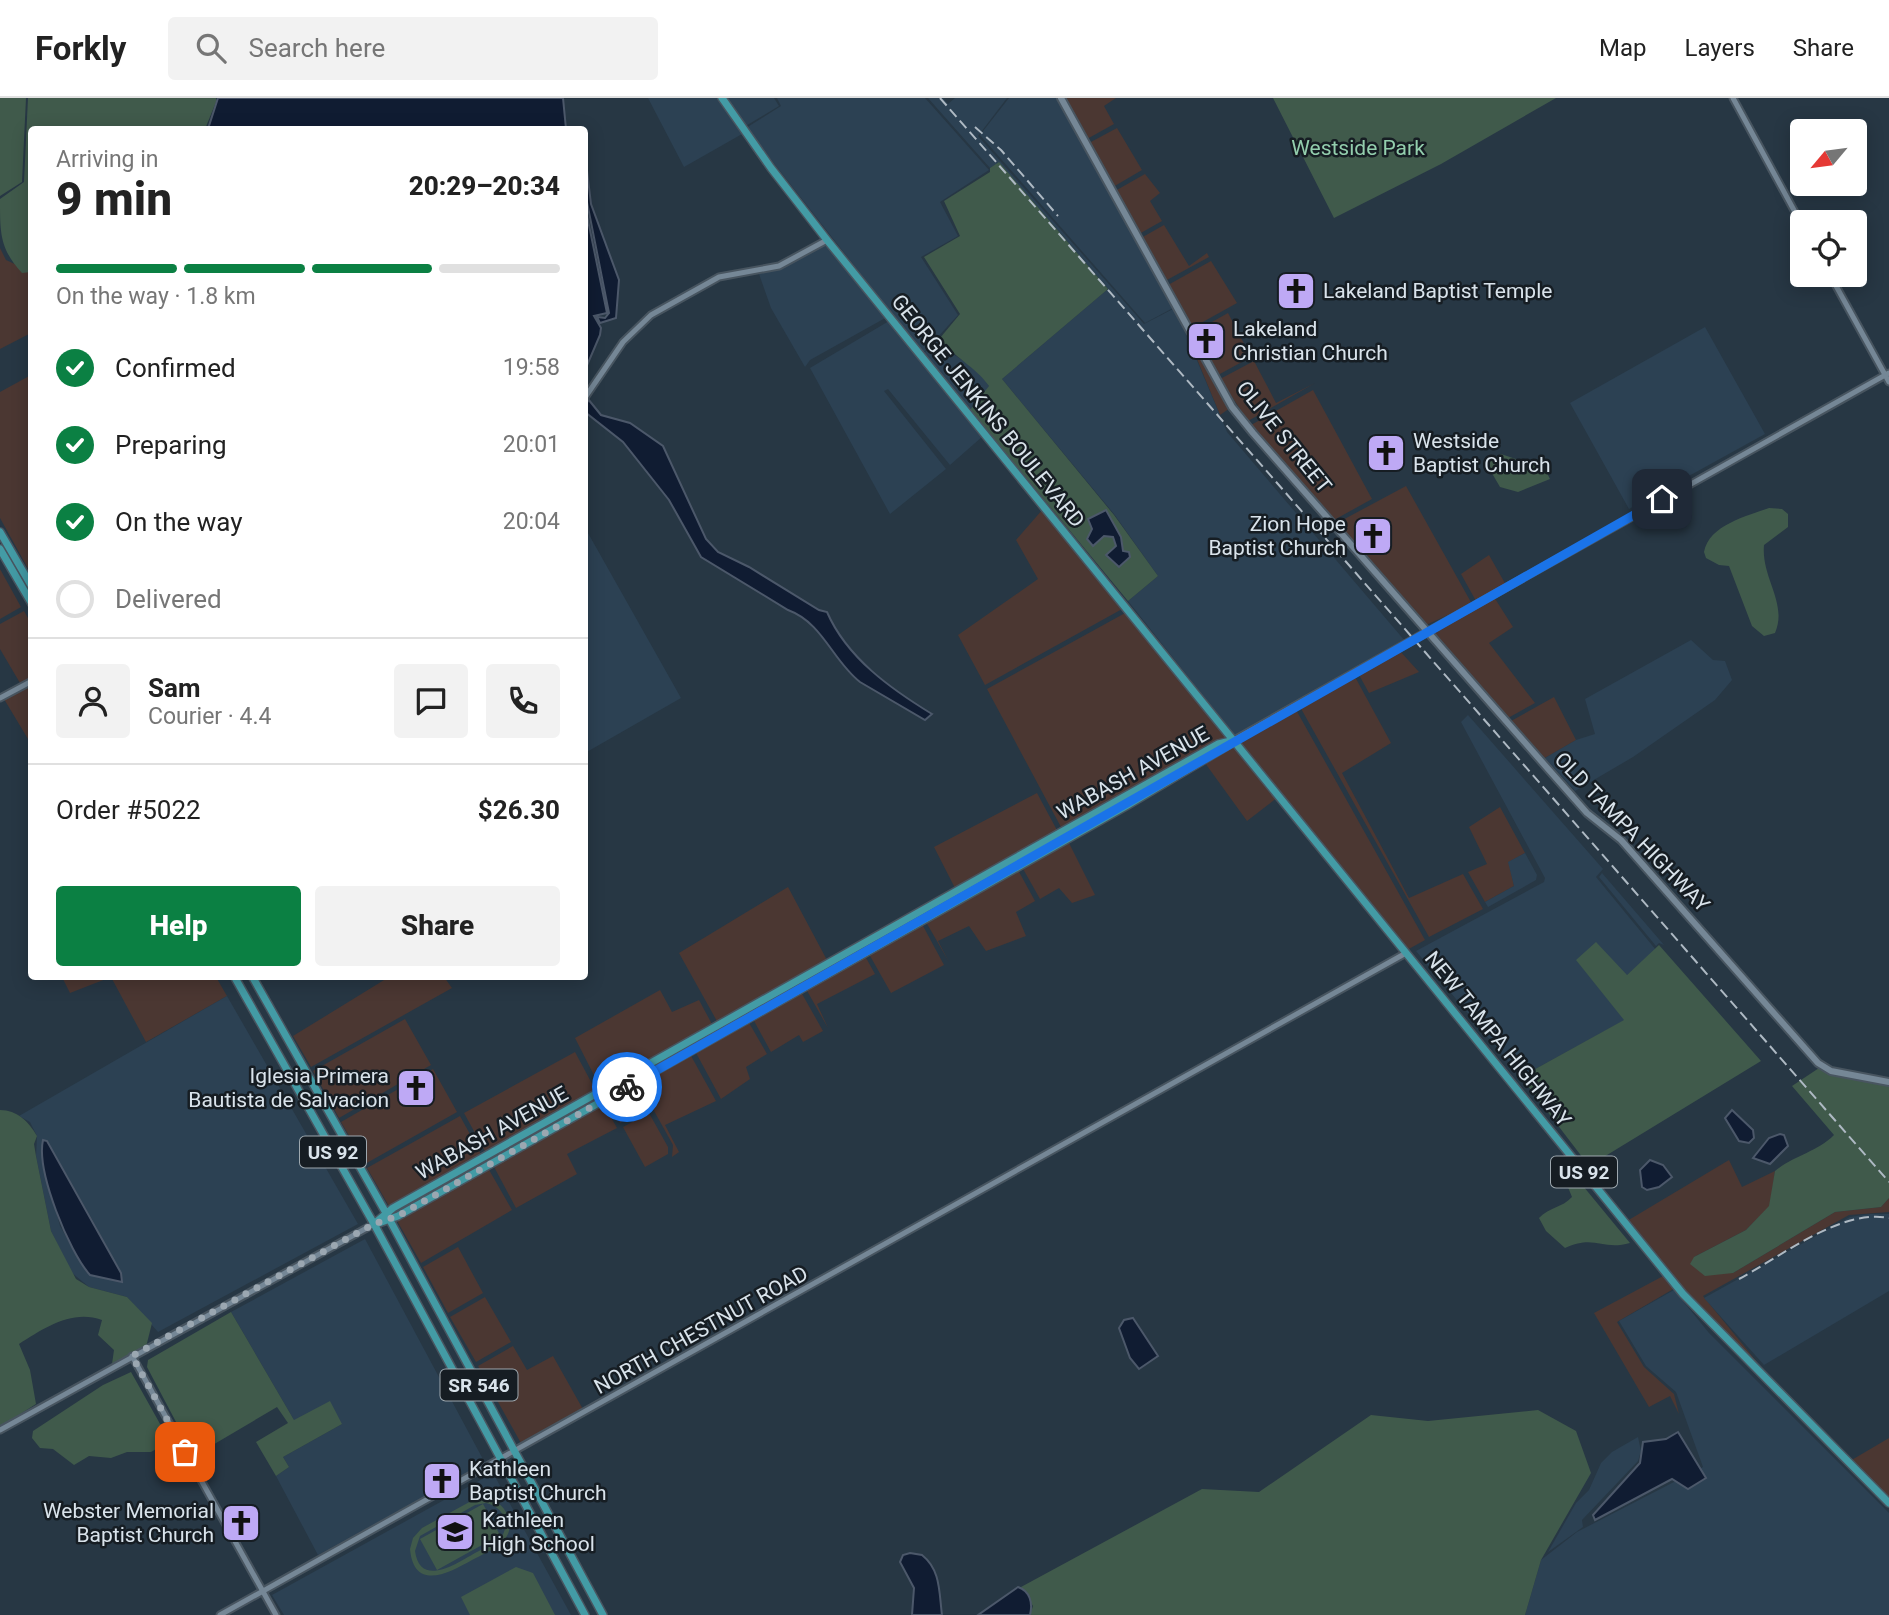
<!DOCTYPE html>
<meta charset="utf-8">
<style>
:root{--surface:#fff;--page:#f2f2f2;--text:#222;--muted:#767676;--line:#e0e0e0;--accent:#0b8043}
body{margin:0;font-family:Roboto,sans-serif;background:var(--page);color:var(--text);height:100vh;display:flex;flex-direction:column;font-size:26px;white-space:nowrap}
*{box-sizing:border-box;margin:0}
p{font-size:23px;color:var(--muted)}
.icon{flex:none;width:38px;height:38px;fill:none;stroke:currentColor;stroke-width:2;stroke-linecap:round;stroke-linejoin:round}
.map{position:relative;flex:1;overflow:hidden}
.side{position:absolute;left:28px;top:28px;width:560px;height:854px;display:flex;flex-direction:column;background:var(--surface);border-radius:7px;box-shadow:0 4px 18px #0003}
.side>*{flex:none}
.needle{width:46px;rotate:241deg}
.tools{position:absolute;left:1790px;top:21px;display:grid;gap:14px}
.tools a{display:grid;place-items:center;width:77px;height:77px;border-radius:7px;background:var(--surface);box-shadow:0 4px 18px #0003;font-size:35px}
.pin{position:absolute;display:grid;place-items:center;width:60px;height:60px;color:#fff;margin:-30px;border-radius:14px;box-shadow:0 4px 10px #0006}
.courier{position:absolute;display:grid;place-items:center;width:70px;height:70px;margin:-35px;border:5px solid #1a73e8;border-radius:50%;background:#fff;color:#222;box-shadow:0 2px 9px #0007}
.overview em{font-style:normal;font-weight:800}
.overview div{display:flex;flex-direction:column-reverse}
.overview{display:flex;align-items:center;justify-content:space-between;height:119px;padding:0 28px}
h1{font-size:46px;font-weight:800;line-height:52px}
.bar{display:grid;grid-template-columns:repeat(4,1fr);gap:10px 7px;align-content:center;height:84px;padding:0 28px}
.bar i{height:9px;border-radius:5px;background:var(--line)}
.bar .selected{background:var(--accent)}
.bar p{grid-column:span 4}
.line{display:flex;align-items:center;gap:18px;padding:0 28px;border-top:2px solid var(--line)}
.line div{flex:1}
.round{display:grid;place-items:center;flex:none;width:74px;height:74px;border-radius:7px;background:var(--page)}
ol{padding:0 28px;list-style:none}
li{display:flex;align-items:center;gap:21px;height:77px}
li p{margin-inline-start:auto}
li .icon{padding:7px;border-radius:50%;background:var(--accent);color:#fff;stroke-width:4}
li:last-child{color:var(--muted)}
li i{width:38px;height:38px;border:4px solid var(--line);border-radius:50%}
.primary-button{display:flex;gap:14px;margin-top:auto;padding:14px 28px}
.primary-button a{flex:1;height:80px;border-radius:7px;background:var(--accent);color:#fff;font-size:28px;font-weight:800;line-height:80px;text-align:center}
.primary-button a+a{background:var(--page);color:var(--text)}
header{display:flex;align-items:center;gap:42px;box-sizing:border-box;height:98px;padding:0 35px;background:var(--surface);border-bottom:2px solid var(--line)}
header strong{font-size:33px}
nav{display:flex;gap:38px;margin-inline-start:auto;font-size:24px}
.search{width:490px;height:63px;background:var(--page);display:flex;align-items:center;gap:18px;box-sizing:border-box;padding:0 24px;border-radius:7px;color:var(--muted);font-size:26px}
.map>svg:first-child{display:block}
.commercial{fill:#4b3732}
.built{fill:#2c4153;fill-rule:evenodd}
.green{fill:#405a4b;fill-rule:evenodd}
.water{fill:#101c32;stroke:#4c586a;stroke-width:2}
.lines{fill:none;stroke-linecap:round;stroke-linejoin:round}
.tertiary-casing{stroke:#485560;stroke-width:9}
.secondary-casing{stroke:#485560;stroke-width:10}
.primary-casing{stroke:#485560;stroke-width:10}
.tertiary{stroke:#758796;stroke-width:5}
.secondary{stroke:#758796;stroke-width:6}
.primary{stroke:#439ba5;stroke-width:7}
.rail{stroke:#aeb9c3;stroke-width:2;stroke-dasharray:10 5;stroke-linecap:butt}
.done{stroke:#9ba7b1;stroke-width:7;stroke-dasharray:0 12.6}
.route{stroke:#1a73e8;stroke-width:9}
.labels{text-anchor:middle;stroke-width:5;stroke-linejoin:round;paint-order:stroke}
.shield{fill:#161d23;stroke:#9ea8af;stroke-width:2}
.shield-label{font-size:19px;font-weight:bold;fill:#d9e3eb}
.park-label{font-size:21px;fill:#93cead;stroke:#161d23}
.poi-label{font-size:21px;fill:#d9e3eb;stroke:#161d23;text-anchor:start}
.street-label{font-size:21px;fill:#d9e3eb;stroke:#161d23}
</style>
<header>
<strong>Forkly</strong>
<div class="search"><svg class="icon" aria-label="search" viewBox="0 0 24 24"><circle cx="10" cy="10" r="6"/><path d="M15 15l6 6"/></svg>Search here</div>
<nav><a>Map</a><a>Layers</a><a>Share</a></nav>
</header>
<div class="map">
<svg width="1889" height="1517" viewBox="0 0 1889 1517">
<rect width="100%" height="100%" fill="#273744"/>
<path class="commercial" d="M1063 0H1116L1104 8 1114 26 1087 41Z
M1117 30 1142 72 1113 89 1089 45Z
M1145 76 1160 95 1150 103 1162 123 1139 136 1115 93Z
M1164 127 1189 168 1207 155 1209 159 1165 183 1141 140Z
M0 150 6 162 32 174 31 235 0 251Z
M1211 163 1237 205 1192 230 1168 187Z
M1228 215 1251 259 1218 277 1194 234Z
M1180 220 1230 310 1220 317Z
M1254 263 1276 305 1315 285 1248 323 1220 281Z
M31 277V476L0 420V294Z
M1313 292 1372 401 1334 422 1251 327Z
M1406 388 1472 506 1426 527 1337 425Z
M1043 411 1124 510 985 587 958 537 1038 481 1016 442Z
M1489 457 1506 487 1476 503 1461 476Z
M0 471 21 509 0 521Z
M1494 499 1513 529 1489 545 1535 605 1508 620 1432 534Z
M24 513 32 527 31 580 1 597 20 585 0 551V526Z
M1127 514 1230 641 1062 731 987 591Z
M1399 552 1419 574 1369 595 1358 575Z
M1354 577 1391 645 1342 675 1409 800 1463 776 1483 811 1429 839 1299 607Z
M31 585V646L4 601Z
M1554 599 1576 642 1545 660 1511 623Z
M1295 610 1425 842 1407 852 1239 643Z
M1234 646 1278 699 1247 723 1205 665Z
M1037 695 1058 734 956 792 934 749Z
M1500 709 1525 755 1509 764 1514 788 1485 804 1468 774 1487 766 1469 729Z
M1068 743 1095 797 1072 805 1059 790 1040 801 1022 769Z
M1018 772 1035 803 1016 814 1026 838 986 853 969 828 938 843 949 864 926 824Z
M788 789 828 864 718 925 679 855Z
M922 826 944 867 891 895 869 856Z
M865 858 875 876 817 906 828 930 806 891Z
M62 879H216L227 898 146 944 111 879 70 895Z
M389 879H444L452 890 311 969 293 938Z
M660 892 672 914 699 902 713 928 601 991 575 940Z
M801 894 823 933 803 944 799 937 771 954 753 921Z
M405 921 431 967 339 1020 313 973Z
M748 923 767 956 746 969 750 981 721 1001 695 953Z
M575 954 596 993 486 1055 464 1015Z
M690 956 716 1003 665 1027 679 1054 672 1059 673 1047 653 1011 640 1014 620 1025 607 1003Z
M433 971 457 1014 365 1066 341 1024Z
M603 1005 617 1030 567 1056 577 1076 516 1110 493 1067Z
M649 1015 668 1049V1056L645 1069 623 1029Z
M460 1018 482 1058 390 1110 367 1070Z
M1729 1062 1742 1089 1775 1073 1770 1108 1746 1132 1694 1159 1733 1175 1835 1114 1881 1109 1889 1100V1114L1849 1117 1703 1198 1757 1264 1753 1266 1703 1214 1627 1123Z
M488 1070 512 1112 421 1165 396 1121Z
M458 1149 483 1195 448 1215 423 1169Z
M1665 1177 1675 1190 1617 1224 1644 1269 1674 1296 1679 1316 1670 1298 1649 1309 1594 1215Z
M485 1199 511 1244 476 1264 450 1219Z
M513 1248 527 1272 553 1258 584 1313 522 1347 478 1268Z
M1889 1340V1401L1850 1363Z"/>
<path class="built" d="M648 0H719L742 36 684 69Z
M725 0H774L779 8 744 29Z
M777 0H925L989 72 940 104 958 138 921 159 958 217 923 255 746 30 781 8Z
M928 0H943L948 6 955 0H1007L978 38 1144 226 1175 210 1227 334 1405 543 1236 639 1128 503 1158 478 1114 416 1002 281 1108 191 999 65 990 70Z
M1009 0H1057L1173 210 1145 225 980 37Z
M826 145 887 219 810 262 805 269 771 210 759 176 780 170Z
M889 223 983 338 950 367 888 291 884 293 946 371 890 416 810 270Z
M1705 229 1765 336 1629 411 1570 305Z
M940 240 951 255 977 271 989 288 986 334 923 256Z
M584 428 681 600 585 655H584Z
M1691 542 1713 562 1725 563 1732 582 1715 602 1633 659 1575 693 1545 660 1576 642 1595 636 1585 601Z
M1468 617 1603 771 1596 779 1656 852 1627 877 1577 862 1625 922 1521 979 1416 853 1544 784 1545 780 1461 624Z
M1525 755 1537 777 1536 782 1488 809 1485 804 1514 788 1508 764Z
M1602 775 1664 847 1659 845 1656 848 1599 779Z
M227 898 358 1126 158 1234 127 1199 89 1189 71 1174 51 1133 36 1058 37 1038 30 1024 19 1018ZM47 1043 93 1123 121 1175H87L60 1128 43 1061 42 1044Z
M1870 1116H1889V1193L1764 1267 1704 1200 1850 1119Z
M365 1141 485 1365 318 1457 276 1378 289 1369 283 1359 342 1326 294 1322 231 1214Z
M1674 1192 1709 1235 1889 1415V1517H1525L1541 1462 1577 1434 1703 1369 1676 1294 1646 1268 1619 1223Z
M1638 1339 1641 1353 1638 1363 1582 1422 1583 1429 1548 1454 1576 1405 1589 1392 1601 1365 1612 1354Z
M493 1375 571 1517H284L272 1497Z"/>
<path class="green" d="M0 0H26L22 84 0 98Z
M28 0H216V4L205 31 32 32 31 174 22 175C0 151 0 136 0 101L24 84Z
M1273 0H1556L1441 66 1334 120Z
M999 64 1108 191 1002 281 1114 417 1158 478 1128 503 970 312 989 288C975 268 954 260 940 240L960 216 924 159 960 138 944 103 990 74V70Z
M1501 356 1545 371 1550 381 1518 394 1500 389 1486 365Z
M1769 410 1782 411 1788 416V429L1764 447C1761 480 1788 505 1775 535L1764 538 1752 528 1729 468 1719 467 1706 460 1704 454C1709 427 1747 418 1769 410Z
M1596 844 1627 877 1659 847 1761 963 1589 1068 1521 979 1624 922 1576 862Z
M1819 970 1889 987V1100L1881 1109 1835 1114 1733 1175 1705 1178 1690 1166 1694 1159 1746 1132 1769 1108 1775 1073C1793 1058 1817 1054 1834 1037L1792 988Z
M0 1012C17 1012 29 1024 37 1038L34 1046 36 1058 51 1133 76 1181 89 1189 127 1199 152 1225 146 1249 112 1266 114 1252 98 1237 102 1222C72 1211 44 1230 19 1246L30 1272 36 1306 0 1329Z
M1574 1077 1630 1145C1602 1153 1595 1136 1565 1150L1546 1133 1539 1120C1549 1109 1562 1110 1572 1099L1565 1082Z
M231 1214 294 1322 330 1303 342 1326 283 1359 289 1369 276 1378 256 1344 288 1325 277 1309 194 1358 147 1269 148 1262Z
M131 1274 164 1333 165 1346 151 1354H127L111 1360 89 1358 74 1367 53 1351 40 1350 32 1340 33 1333 103 1287Z
M1538 1312 1576 1333 1591 1375 1541 1462 1525 1517H1030L1033 1508 1021 1489 1202 1391 1259 1394 1371 1317 1428 1323Z
M495 1390 497 1395 488 1400C508 1406 519 1431 500 1446 492 1453 481 1457 472 1462 449 1475 414 1494 410 1451L413 1440 422 1430ZM486 1405C501 1408 511 1423 502 1438 496 1446 484 1450 475 1455 456 1466 420 1490 415 1453L420 1438 475 1407Z
M483 1406 500 1437 437 1472 420 1441Z
M516 1469 533 1475 555 1517H470L461 1499Z"/>
<path class="water" d="M218 0H563L566 31H208Z
M585 56 591 106 619 182 616 220 600 225 597 219 605 220 609 215 585 94Z
M584 103 607 215 594 218 601 230 600 237 585 272Z
M588 301 601 317 630 325 663 348 706 441 718 454 749 469 819 512 827 514C847 560 891 591 932 616L925 622 860 584C832 562 823 525 788 512L701 459 669 402 623 344 585 314Z
M1106 412 1121 439 1123 453 1129 454 1130 459 1119 469 1106 457 1116 448 1113 439 1104 438 1093 448 1087 441 1092 431 1088 421Z
M1732 1012 1753 1032 1754 1040 1749 1045 1739 1043 1725 1020Z
M1780 1036 1784 1037 1788 1048 1770 1066 1753 1060 1769 1040Z
M43 1042 47 1043 121 1175 122 1184 90 1177C69 1154 36 1073 43 1042Z
M1650 1062 1663 1067 1672 1079 1659 1089 1647 1092 1642 1089 1640 1072Z
M1133 1220 1158 1258 1139 1271 1130 1260 1119 1230 1124 1222Z
M1678 1334 1706 1380 1688 1391 1672 1381 1595 1422 1593 1417 1640 1365 1643 1344 1666 1341Z
M910 1455 922 1457C941 1472 939 1495 942 1517H912L914 1490 900 1464 903 1457Z
M1018 1489C1030 1493 1033 1505 1030 1517H978Z"/>
<g class="lines">
<g class="tertiary-casing">
<path id="tertiary" d="M1733 0 1802 127
M1830 177 1889 284
M584 301 623 244 651 217 719 179 779 168 827 142
M1427 534 1889 275
M0 600 32 583
M132 1258 276 1517
M0 1332 374 1126
M220 1517 1406 855"/>
</g>
<g class="secondary-casing">
<path id="secondary" d="M1061 0 1232 309 1253 335 1549 672 1587 715 1621 742 1818 965 1831 973 1889 984
M1235 642 1427 534"/>
</g>
<g class="primary-casing">
<path id="primary" d="M722 0 771 70 827 142 1683 1196 1889 1405
M0 434 32 489
M0 451 32 506
M234 878 374 1126 585 1517
M252 878 386 1115 603 1517
M374 1126 393 1110 1218 646 1235 642
M376 1126 398 1118 1126 708 1232 645"/>
</g>
<use href="#tertiary" class="tertiary"/>
<use href="#secondary" class="secondary"/>
<use href="#primary" class="primary"/>
<path class="rail" d="M940 0 1889 1084
M975 29 1001 52 1058 118
M1739 1181C1780 1159 1842 1110 1889 1120"/>
</g>
<g class="lines">
<path class="done" d="M185 1354 132 1258 374 1126 398 1118 627 989"/>
<path class="route" d="M627 989C973 794 1317 596 1662 401"/>
</g>
<defs>
<g id="church-square" transform="scale(2.0125)"><rect x="-9" y="-9" width="18" height="18" rx="4" fill="#bea9f5" stroke="#161d23"/><path d="M-1.2-6h2.4v3.5h3.3v2.4h-3.3V6h-2.4V-.1h-3.3v-2.4h3.3Z" fill="#111"/></g>
<g id="school-square" transform="scale(2.0125)"><rect x="-9" y="-9" width="18" height="18" rx="4" fill="#bea9f5" stroke="#161d23"/><path d="M0-5L7-2L0 1L-7-2ZM-4 1L0 2.5L4 1V4Q0 6-4 4Z" fill="#111"/></g>
</defs>
<g fill-rule="evenodd">
<use href="#church-square" x="1296" y="193"/>
<use href="#church-square" x="1206" y="243"/>
<use href="#church-square" x="1386" y="355"/>
<use href="#church-square" x="1373" y="438"/>
<use href="#church-square" x="416" y="990"/>
<use href="#church-square" x="442" y="1383"/>
<use href="#church-square" x="241" y="1425"/>
<use href="#school-square" x="455" y="1434"/>
</g>
<g class="labels">
<g class="shield">
<rect x="300" y="1038.5" width="66" height="31" rx="5"/>
<rect x="1551" y="1058.5" width="66" height="31" rx="5"/>
<rect x="440.5" y="1271.5" width="77" height="31" rx="5"/>
</g>
<g class="shield-label">
<text x="333" y="1061">US 92</text>
<text x="1584" y="1081">US 92</text>
<text x="479" y="1294">SR 546</text>
</g>
<g class="park-label">
<text x="1358" y="57">Westside Park</text>
</g>
<g class="poi-label">
<text x="1323" y="200">Lakeland Baptist Temple</text>
<text x="1233" y="238">Lakeland<tspan x="1233" dy="24">Christian Church</tspan></text>
<text x="1413" y="350">Westside<tspan x="1413" dy="24">Baptist Church</tspan></text>
<text x="1346" y="433" text-anchor="end">Zion Hope<tspan x="1346" dy="24">Baptist Church</tspan></text>
<text x="389" y="985" text-anchor="end">Iglesia Primera<tspan x="389" dy="24">Bautista de Salvacion</tspan></text>
<text x="469" y="1378">Kathleen<tspan x="469" dy="24">Baptist Church</tspan></text>
<text x="214" y="1420" text-anchor="end">Webster Memorial<tspan x="214" dy="24">Baptist Church</tspan></text>
<text x="482" y="1429">Kathleen<tspan x="482" dy="24">High School</tspan></text>
</g>
<g class="street-label">
<text transform="translate(988 313) rotate(51)" y="7">GEORGE JENKINS BOULEVARD</text>
<text transform="translate(1284 339) rotate(51)" y="7">OLIVE STREET</text>
<text transform="translate(1133 675) rotate(-29)" y="7">WABASH AVENUE</text>
<text transform="translate(1632 734) rotate(46)" y="7">OLD TAMPA HIGHWAY</text>
<text transform="translate(1498 941) rotate(51)" y="7">NEW TAMPA HIGHWAY</text>
<text transform="translate(492 1035) rotate(-29)" y="7">WABASH AVENUE</text>
<text transform="translate(701 1232) rotate(-29)" y="7">NORTH CHESTNUT ROAD</text>
</g>
</g>
</svg>
<div class="tools">
<a><svg class="needle" viewBox="-14 -14 28 28"><path d="M0-13l5 13h-10z" fill="#e53935"/><path d="M0 13l5-13h-10z" fill="#767676"/></svg></a>
<a><svg class="icon" aria-label="locate" viewBox="0 0 24 24"><circle cx="12" cy="12" r="6"/><path d="M12 2v4M12 18v4M2 12h4M18 12h4"/></svg></a>
</div>
<div class="pin" style="left:185px;top:1354px;background:#ea580c"><svg class="icon" aria-label="bag" viewBox="0 0 24 24"><path d="M5 8h14l-1 12H6zM9 8a3 3 0 0 1 6 0"/></svg></div>
<div class="pin" style="left:1662px;top:401px;background:#1f2937"><svg class="icon" aria-label="home" viewBox="0 0 24 24"><path d="M3 11l9-7 9 7M6 9v11h12V9"/></svg></div>
<div class="courier" style="left:627px;top:989px"><svg class="icon" aria-label="bike" viewBox="0 0 24 24"><circle cx="6" cy="16" r="4"/><circle cx="18" cy="16" r="4"/><path d="M6 16l4-8h5l3 8M10 8l3 8H6M13 5h3"/></svg></div>
<section class="side">
<div class="overview"><div><h1>9 min</h1><p>Arriving in</p></div><em>20:29–20:34</em></div>
<div class="bar"><i class="selected"></i><i class="selected"></i><i class="selected"></i><i></i><p>On the way · 1.8 km</p></div>
<ol>
<li><svg class="icon" aria-label="check" viewBox="0 0 24 24"><path d="M5 12l5 5 9-10"/></svg>Confirmed<p>19:58</p></li>
<li><svg class="icon" aria-label="check" viewBox="0 0 24 24"><path d="M5 12l5 5 9-10"/></svg>Preparing<p>20:01</p></li>
<li><svg class="icon" aria-label="check" viewBox="0 0 24 24"><path d="M5 12l5 5 9-10"/></svg>On the way<p>20:04</p></li>
<li><i></i>Delivered</li>
</ol>
<div class="line" style="height:126px"><a class="round"><svg class="icon" aria-label="person" viewBox="0 0 24 24"><circle cx="12" cy="8" r="4"/><path d="M4 21q1-7 8-7t8 7"/></svg></a><div><b>Sam</b><p>Courier · 4.4</p></div><a class="round"><svg class="icon" aria-label="chat" viewBox="0 0 24 24"><path d="M4 5h16v11H9l-5 4z"/></svg></a><a class="round"><svg class="icon" aria-label="phone" viewBox="0 0 24 24"><path d="M5 4h4l2 5-3 2q2 4 5 5l2-3 5 2v4C11 20 4 13 5 4z"/></svg></a></div>
<div class="line" style="height:91px"><div>Order #5022</div><b>$26.30</b></div>
<div class="primary-button"><a>Help</a><a>Share</a></div>
</section>
</div>
